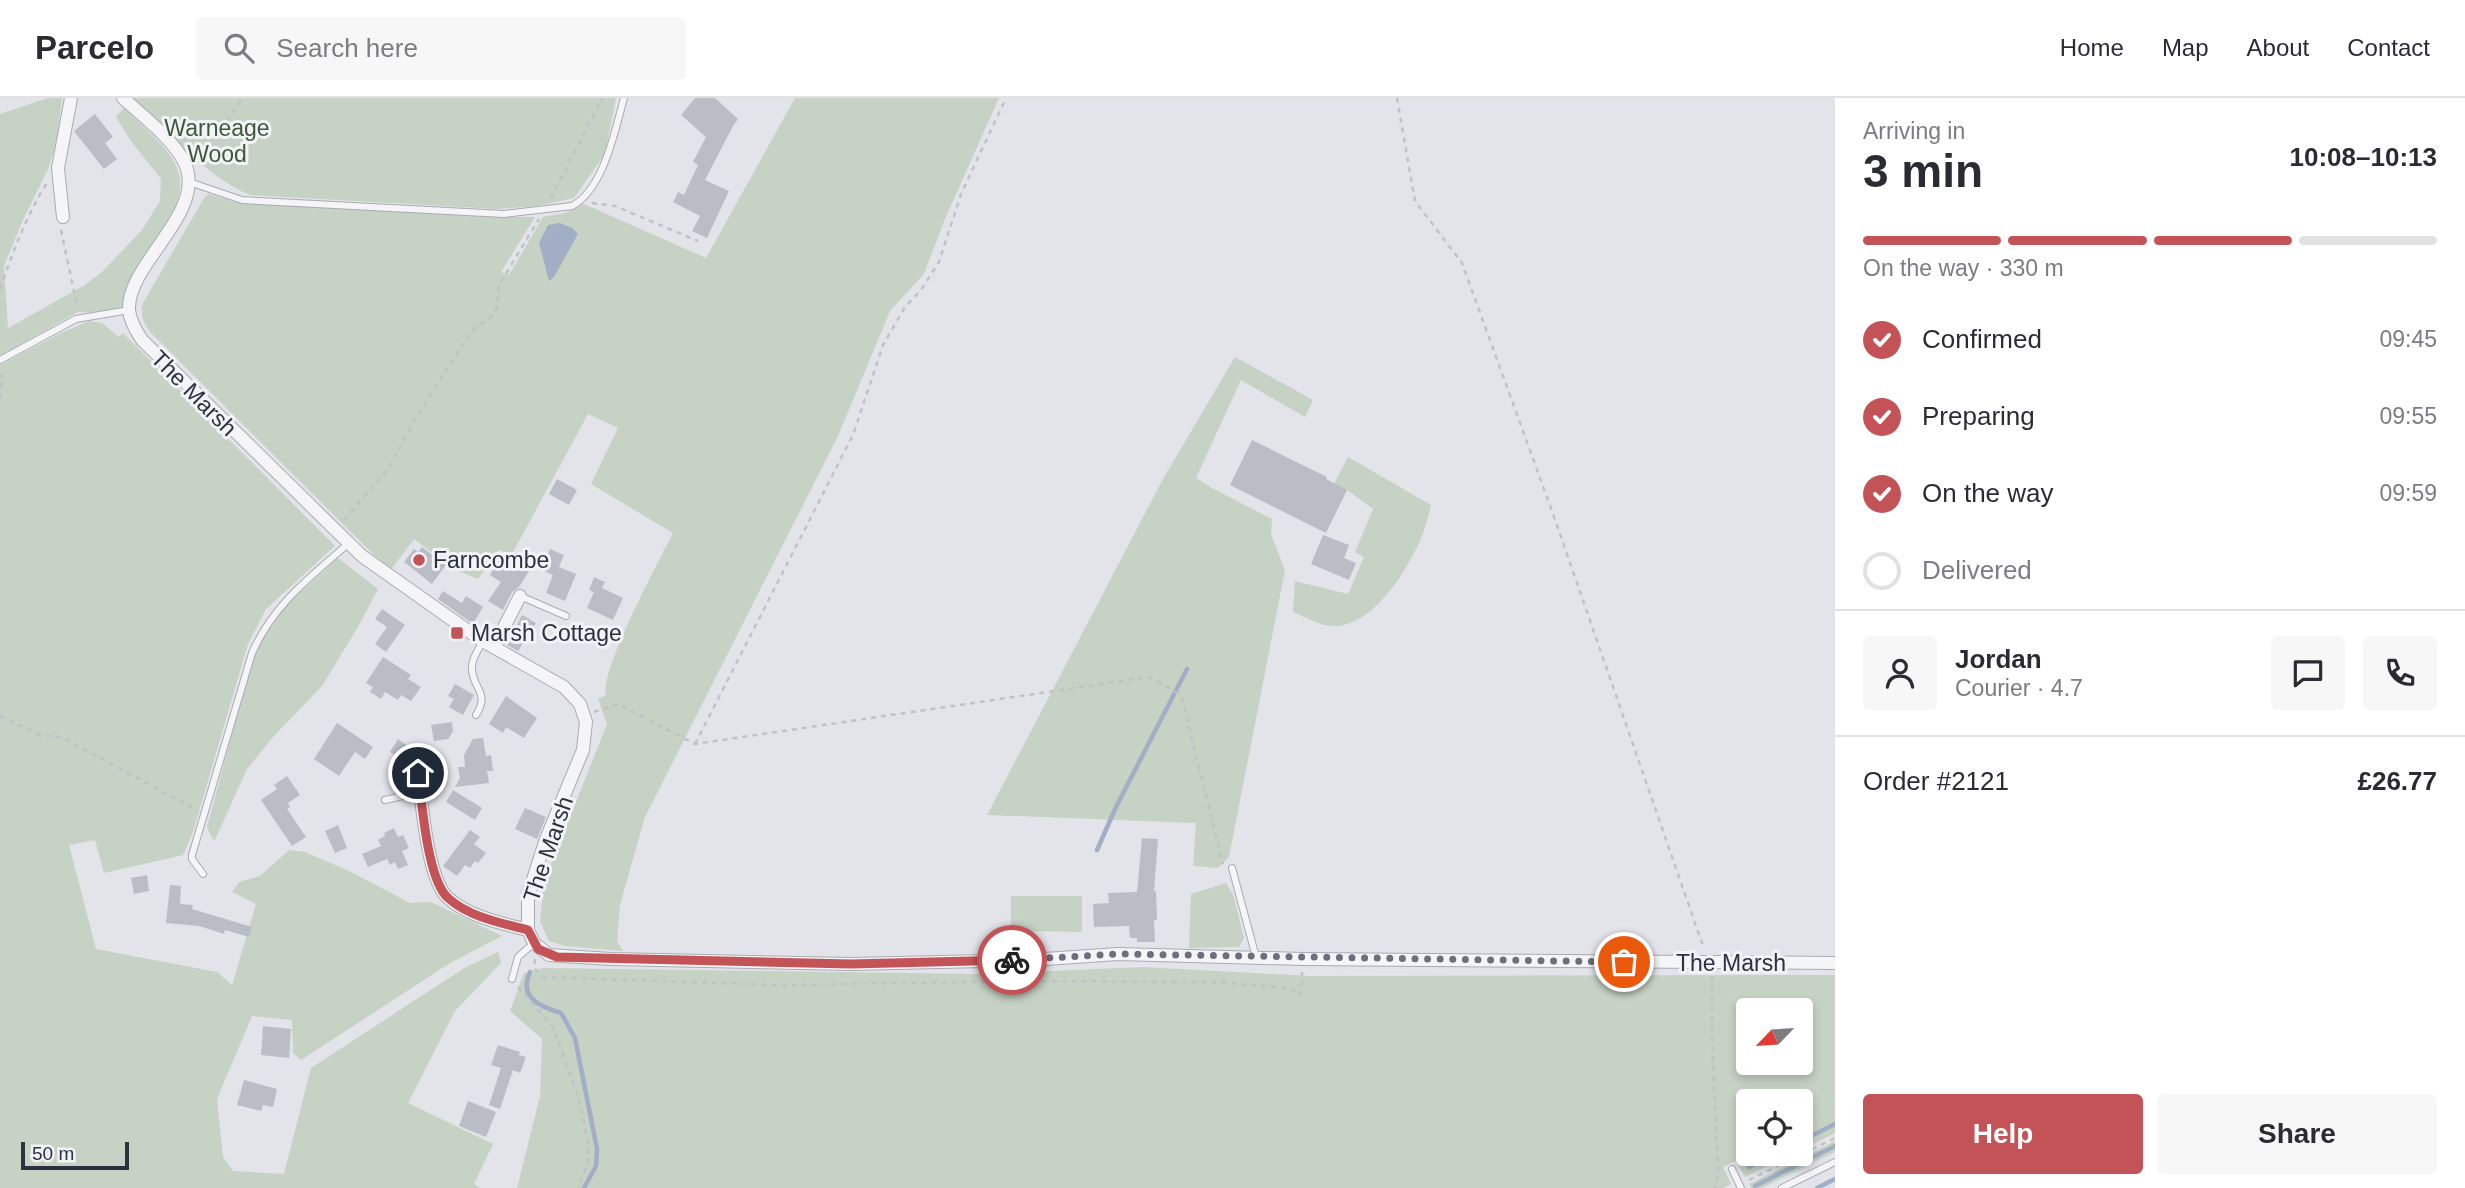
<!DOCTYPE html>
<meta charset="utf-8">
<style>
:root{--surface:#fff;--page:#f7f7f7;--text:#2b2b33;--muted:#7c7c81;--line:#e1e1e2;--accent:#c35356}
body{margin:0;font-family:Arial,sans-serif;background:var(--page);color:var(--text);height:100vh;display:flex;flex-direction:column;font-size:26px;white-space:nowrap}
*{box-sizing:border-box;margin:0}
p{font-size:23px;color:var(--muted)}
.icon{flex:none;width:38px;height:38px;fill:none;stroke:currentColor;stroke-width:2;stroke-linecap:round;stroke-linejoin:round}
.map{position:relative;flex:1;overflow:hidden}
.sheet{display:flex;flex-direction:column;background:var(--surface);width:630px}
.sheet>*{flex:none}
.needle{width:46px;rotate:245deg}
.buttons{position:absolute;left:1736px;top:900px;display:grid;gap:14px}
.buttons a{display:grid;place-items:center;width:77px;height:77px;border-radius:7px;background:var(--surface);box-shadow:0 4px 10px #0003;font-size:35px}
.scale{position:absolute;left:21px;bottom:18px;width:108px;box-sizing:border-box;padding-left:7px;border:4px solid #2c3140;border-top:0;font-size:19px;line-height:24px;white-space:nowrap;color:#2c3140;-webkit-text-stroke:5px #f2f3f7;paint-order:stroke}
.pin{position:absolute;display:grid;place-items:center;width:60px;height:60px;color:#fff;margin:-30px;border:4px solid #fff;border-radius:50%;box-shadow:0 2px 7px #0007}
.courier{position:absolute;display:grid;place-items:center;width:70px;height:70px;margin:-35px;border:5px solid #c35356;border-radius:50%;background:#fff;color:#222;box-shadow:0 2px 9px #0007}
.summary em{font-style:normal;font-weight:700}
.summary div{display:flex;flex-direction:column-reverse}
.summary{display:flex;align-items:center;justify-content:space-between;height:119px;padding:0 28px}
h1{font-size:46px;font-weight:700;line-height:52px}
.bar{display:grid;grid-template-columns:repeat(4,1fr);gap:10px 7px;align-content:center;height:84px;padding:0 28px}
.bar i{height:9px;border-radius:5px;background:var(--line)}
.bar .active{background:var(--accent)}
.bar p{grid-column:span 4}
.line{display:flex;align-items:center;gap:18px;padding:0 28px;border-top:2px solid var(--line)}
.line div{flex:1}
.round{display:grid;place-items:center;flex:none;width:74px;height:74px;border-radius:7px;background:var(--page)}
ol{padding:0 28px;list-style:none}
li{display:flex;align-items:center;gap:21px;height:77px}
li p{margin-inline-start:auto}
li .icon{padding:7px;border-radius:50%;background:var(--accent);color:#fff;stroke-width:4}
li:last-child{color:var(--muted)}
li i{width:38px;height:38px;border:4px solid var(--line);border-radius:50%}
.primary-button{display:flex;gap:14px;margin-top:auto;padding:14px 28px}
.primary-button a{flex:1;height:80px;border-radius:7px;background:var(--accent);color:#fff;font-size:28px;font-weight:700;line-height:80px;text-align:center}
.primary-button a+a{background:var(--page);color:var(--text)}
header{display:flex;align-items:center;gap:42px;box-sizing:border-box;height:98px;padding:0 35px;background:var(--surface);border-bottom:2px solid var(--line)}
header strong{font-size:33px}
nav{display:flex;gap:38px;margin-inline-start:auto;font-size:24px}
.search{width:490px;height:63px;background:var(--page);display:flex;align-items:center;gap:18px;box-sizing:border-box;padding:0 24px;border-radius:7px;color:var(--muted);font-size:26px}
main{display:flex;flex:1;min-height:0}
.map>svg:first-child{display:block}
.green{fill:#c6d2c4;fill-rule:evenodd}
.water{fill:#a1aec6}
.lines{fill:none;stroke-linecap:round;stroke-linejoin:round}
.stream{stroke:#a1aec6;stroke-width:4.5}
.building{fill:#babdc6}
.service-casing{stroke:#a8abb3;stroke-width:8}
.minor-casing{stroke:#a8abb3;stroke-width:14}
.path{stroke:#c1c2c8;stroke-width:2.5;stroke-dasharray:5 5;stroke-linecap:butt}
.service{stroke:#f5f5f8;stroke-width:6}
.minor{stroke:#f5f5f8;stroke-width:12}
.done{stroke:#6c707b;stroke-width:7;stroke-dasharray:0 12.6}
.route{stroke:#c35356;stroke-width:9}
.poi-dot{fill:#c35356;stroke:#f2f3f7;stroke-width:2.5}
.labels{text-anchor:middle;stroke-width:6;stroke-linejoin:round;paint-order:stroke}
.park-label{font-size:23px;fill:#3c5a3a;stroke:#f2f3f7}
.street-label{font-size:23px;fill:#2c3140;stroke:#f2f3f7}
.poi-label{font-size:23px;fill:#2c3140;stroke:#f2f3f7;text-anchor:start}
</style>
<header>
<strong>Parcelo</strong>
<div class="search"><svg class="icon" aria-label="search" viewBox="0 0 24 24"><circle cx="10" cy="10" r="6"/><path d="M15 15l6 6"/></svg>Search here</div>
<nav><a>Home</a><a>Map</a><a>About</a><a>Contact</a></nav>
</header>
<main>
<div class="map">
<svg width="1835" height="1090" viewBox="0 0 1835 1090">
<rect width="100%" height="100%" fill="#e2e4e9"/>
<path class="green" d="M48 0H62L57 42 49 69 22 124 4 168 8 230 85 187 103 173 142 132 160 103 161 81 131 43 116 19 124 10C141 27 174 53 179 76 187 108 154 144 139 169 131 181 127 195 121 209L101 215 78 214 0 258V16Z
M131 0H616L605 56 574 100 537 108 497 111 250 97C206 79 166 32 131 0Z
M795 0H999L945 121 924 176 890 213 838 338 645 719 620 807 617 843 623 853 565 848 549 843 540 823 544 784 607 626 598 601 606 597C600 572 659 463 673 435L591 386 618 330 588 316 512 456 499 452 478 481 456 472 414 441 390 473 150 234C143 223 140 218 143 205L204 100 209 96 235 104 485 119H535L501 174 509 177 543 119 565 115 584 106 706 160Z
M89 223 102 225 119 239 123 235 335 448 266 511 248 546 193 734 183 757 104 775 95 742 69 747 96 851 217 874 232 887 256 806 232 794 239 784 260 778 289 752 305 754 349 773 410 805 431 804 502 838 450 865 301 962 293 955 292 922 252 918 217 1001 223 1059 233 1073 284 1076 311 970 466 869 498 854 501 865 455 913 408 1005 493 1046 474 1086 480 1090H0V267L59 236Z
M1235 259 1313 302 1305 319 1241 282 1196 380 1212 390 1272 421 1271 436 1285 472 1229 759 1218 770 1193 768 1196 725 987 717 1163 381Z
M1348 359 1431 407C1428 419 1425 432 1420 443 1404 477 1368 537 1324 527 1314 524 1303 518 1293 514L1295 483 1348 496 1364 459 1355 454 1373 411 1347 392 1334 386Z
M338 460 378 491 358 529 322 588 273 639 247 671 214 744 207 729 247 579 259 546 272 524 284 509Z
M1226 785 1234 799 1244 840 1239 849 1189 850 1191 796Z
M1011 798H1082V834L1011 833Z
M1143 869 1311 878 1835 877V1035L1801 1052V1003H1748V1055H1794L1745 1079 1736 1063 1723 1069 1731 1086 1723 1090H517L540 998 542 941 510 913 524 875 543 870 978 876ZM1748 912H1801V964H1748Z
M1835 1043V1054L1762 1090H1751L1749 1086Z"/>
<path class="water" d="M560 125 572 130 578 136 554 179 549 183 539 145 548 127Z"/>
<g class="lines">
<path class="stream" d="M1097 752 1116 709 1187 571
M530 874C518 900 541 909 561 915L575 940 597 1051 596 1068 584 1090
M1801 1043 1835 1026
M1749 1069 1777 1055
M1755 1088 1835 1048
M1817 1090 1835 1081"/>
</g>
<path class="building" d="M695 0H715L738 21 733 28 705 82 729 93 707 140 692 133 700 118 673 104 678 94 684 97 698 67 693 64 706 39 681 17Z
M95 16 113 39 105 45 117 61 104 71 74 33Z
M1252 342 1327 379 1326 381 1347 392 1326 435 1230 387Z
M557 381 577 392 569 407 549 396Z
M1323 437 1349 447 1344 460 1356 465 1349 482 1311 466Z
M422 449 446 467 432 486 404 464 414 451 418 454Z
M550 451 564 457 559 469 576 476 565 503 546 495 553 477 542 472Z
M500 461 511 468 516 461 531 470 519 489 512 494 503 512 488 503 501 484 490 477Z
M594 479 605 484 602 490 623 500 613 522 587 510 594 494 589 492Z
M443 493 462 505 466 498 483 509 473 526 438 501Z
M382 511 405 527 386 554 375 546 387 529 375 521Z
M522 517 536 525 518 553 507 547Z
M383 559 411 577 408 581 421 589 411 603 401 597 398 602 385 594 381 601 370 594 373 589 366 585Z
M455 586 474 597 463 617 449 609 454 601 448 598Z
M506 598 537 620 524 640 506 629 503 635 489 626Z
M452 624 453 633 448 641 434 643 431 627Z
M337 625 373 649 365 661 355 654 339 678 314 661Z
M483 640 486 658 491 657 493 673H487L489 685 455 689 460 680 458 669H465L464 657 473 641Z
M398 641 415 653 406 665 390 654Z
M287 678 300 697 288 705 290 709 287 711 306 739 292 748 261 702 277 691 274 687Z
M453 692 482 710 475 722 446 704Z
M525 710 546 719 537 741 515 731Z
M338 727 347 750 335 755 325 733Z
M394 730 398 739 403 737 409 750 402 753 408 767 398 771 395 764 390 767 387 761 368 769 362 756 381 748 378 742 385 738 384 735Z
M470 732 480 739 474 746 486 755 478 765 475 763 470 770 465 767 457 778 443 768Z
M1142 740 1158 741 1154 793H1156L1157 822H1154L1155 844H1137V840H1130L1129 828 1094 829 1093 806 1109 805 1108 795 1137 794Z
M147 777 149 793 134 796 131 780Z
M170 787 181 788 180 806 193 807 192 811 252 829 249 839 225 832 224 836 199 828 166 825Z
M263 928 291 931 289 960 261 957Z
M498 947 520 954 519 957 526 959 520 975 513 972 500 1011 489 1007 501 970 491 967Z
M244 982 277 991 273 1009 263 1007 261 1013 237 1007Z
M468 1003 496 1014 486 1039 459 1028Z"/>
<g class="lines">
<g class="service-casing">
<path id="service" d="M189 84 242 102 504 116 572 108C604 91 615 32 624 0
M0 262 76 221 129 212
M520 498 566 518
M476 617C491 594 471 590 472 569 472 559 479 551 483 543
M385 702 420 694
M1232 770 1256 859
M203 776 192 761V757L252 555C273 507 309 480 348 446
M512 881 518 859 534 845
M1732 1071 1741 1090
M1782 1090 1835 1064"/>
</g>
<g class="minor-casing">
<path id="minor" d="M123 0C142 18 179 45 187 71 201 119 127 167 129 212 130 223 136 233 142 242L362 458 481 542 564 589 580 606 586 624 583 652 546 741 528 797V832L534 845 549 857 611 861 851 866 1031 862 1118 856 1303 861 1835 865
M63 119 58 70 71 0
M494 549 520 498
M418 675C422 704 427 781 448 800 469 819 501 825 528 832"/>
</g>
<path class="path" d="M1397 0 1415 103 1462 165 1552 413 1704 851
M199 65 243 0
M551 100 602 0
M592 105 615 108 698 143
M61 132 76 203 80 210
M0 191C13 154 26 118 47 85
M0 300 2 273
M344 422 388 371 418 316 467 240 475 230 491 219 497 210 499 187 539 121
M594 614 618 606 695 646 1149 579 1181 597 1223 766
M0 618 40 637 61 639 195 711
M695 646 853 337 883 247 905 209 921 192 939 164 961 96 1006 0
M535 861V871L543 879 779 887 1038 883 1213 884 1290 890 1301 898
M1712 878V939L1718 1076 1715 1090
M518 889 553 929 578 998 588 1044V1063L578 1090
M1301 898 1302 874
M1749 1082 1835 1040"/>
<use href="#service" class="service"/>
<use href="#minor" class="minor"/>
</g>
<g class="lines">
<path class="done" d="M1012 862 1118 856 1624 864"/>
<path class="route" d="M418 675C422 704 427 781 448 800 469 819 501 825 528 832L538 851 557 859 851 866 1012 862"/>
</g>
<g class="poi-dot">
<circle cx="419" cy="462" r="7"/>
<rect x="450" y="528" width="14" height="14" rx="3.5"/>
</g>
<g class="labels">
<g class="park-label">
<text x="217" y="38">Warneage<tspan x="217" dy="26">Wood</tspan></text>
</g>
<g class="street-label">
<text transform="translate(194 295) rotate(45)" y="8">The Marsh</text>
<text transform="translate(548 751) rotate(-71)" y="8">The Marsh</text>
<text x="1731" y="873">The Marsh</text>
</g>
<g class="poi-label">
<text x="433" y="470">Farncombe</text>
<text x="471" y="543">Marsh Cottage</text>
</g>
</g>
</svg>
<div class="buttons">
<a><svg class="needle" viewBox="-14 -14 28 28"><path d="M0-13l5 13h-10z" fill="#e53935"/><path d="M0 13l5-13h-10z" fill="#7c7c81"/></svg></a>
<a><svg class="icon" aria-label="locate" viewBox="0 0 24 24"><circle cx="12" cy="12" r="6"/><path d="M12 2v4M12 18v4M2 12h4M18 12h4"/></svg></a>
</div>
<div class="scale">50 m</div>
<div class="pin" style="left:1624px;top:864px;background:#ea580c"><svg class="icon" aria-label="bag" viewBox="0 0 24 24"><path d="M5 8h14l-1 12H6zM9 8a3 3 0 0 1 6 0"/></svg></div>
<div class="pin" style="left:418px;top:675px;background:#1f2937"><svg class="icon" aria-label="home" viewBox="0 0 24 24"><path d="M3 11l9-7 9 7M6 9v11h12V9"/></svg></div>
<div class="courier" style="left:1012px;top:862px"><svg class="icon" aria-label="bike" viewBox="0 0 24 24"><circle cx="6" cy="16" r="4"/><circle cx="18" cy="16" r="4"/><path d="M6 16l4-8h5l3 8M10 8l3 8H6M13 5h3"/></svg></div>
</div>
<section class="sheet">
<div class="summary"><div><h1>3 min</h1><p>Arriving in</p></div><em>10:08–10:13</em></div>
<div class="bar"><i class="active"></i><i class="active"></i><i class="active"></i><i></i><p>On the way · 330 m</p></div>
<ol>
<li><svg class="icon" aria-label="check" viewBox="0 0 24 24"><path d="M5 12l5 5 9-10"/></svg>Confirmed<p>09:45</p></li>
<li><svg class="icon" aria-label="check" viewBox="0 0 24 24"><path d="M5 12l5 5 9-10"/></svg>Preparing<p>09:55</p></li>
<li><svg class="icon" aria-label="check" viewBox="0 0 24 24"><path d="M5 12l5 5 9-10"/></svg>On the way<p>09:59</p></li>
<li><i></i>Delivered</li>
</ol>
<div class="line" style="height:126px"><a class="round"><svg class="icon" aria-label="person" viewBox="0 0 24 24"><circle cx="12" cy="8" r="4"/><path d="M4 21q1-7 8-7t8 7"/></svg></a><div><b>Jordan</b><p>Courier · 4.7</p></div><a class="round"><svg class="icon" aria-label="chat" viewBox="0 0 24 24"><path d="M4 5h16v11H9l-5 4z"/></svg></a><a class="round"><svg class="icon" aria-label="phone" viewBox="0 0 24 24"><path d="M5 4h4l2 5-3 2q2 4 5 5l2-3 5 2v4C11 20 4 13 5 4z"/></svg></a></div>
<div class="line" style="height:91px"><div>Order #2121</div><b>£26.77</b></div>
<div class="primary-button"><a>Help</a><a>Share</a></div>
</section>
</main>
